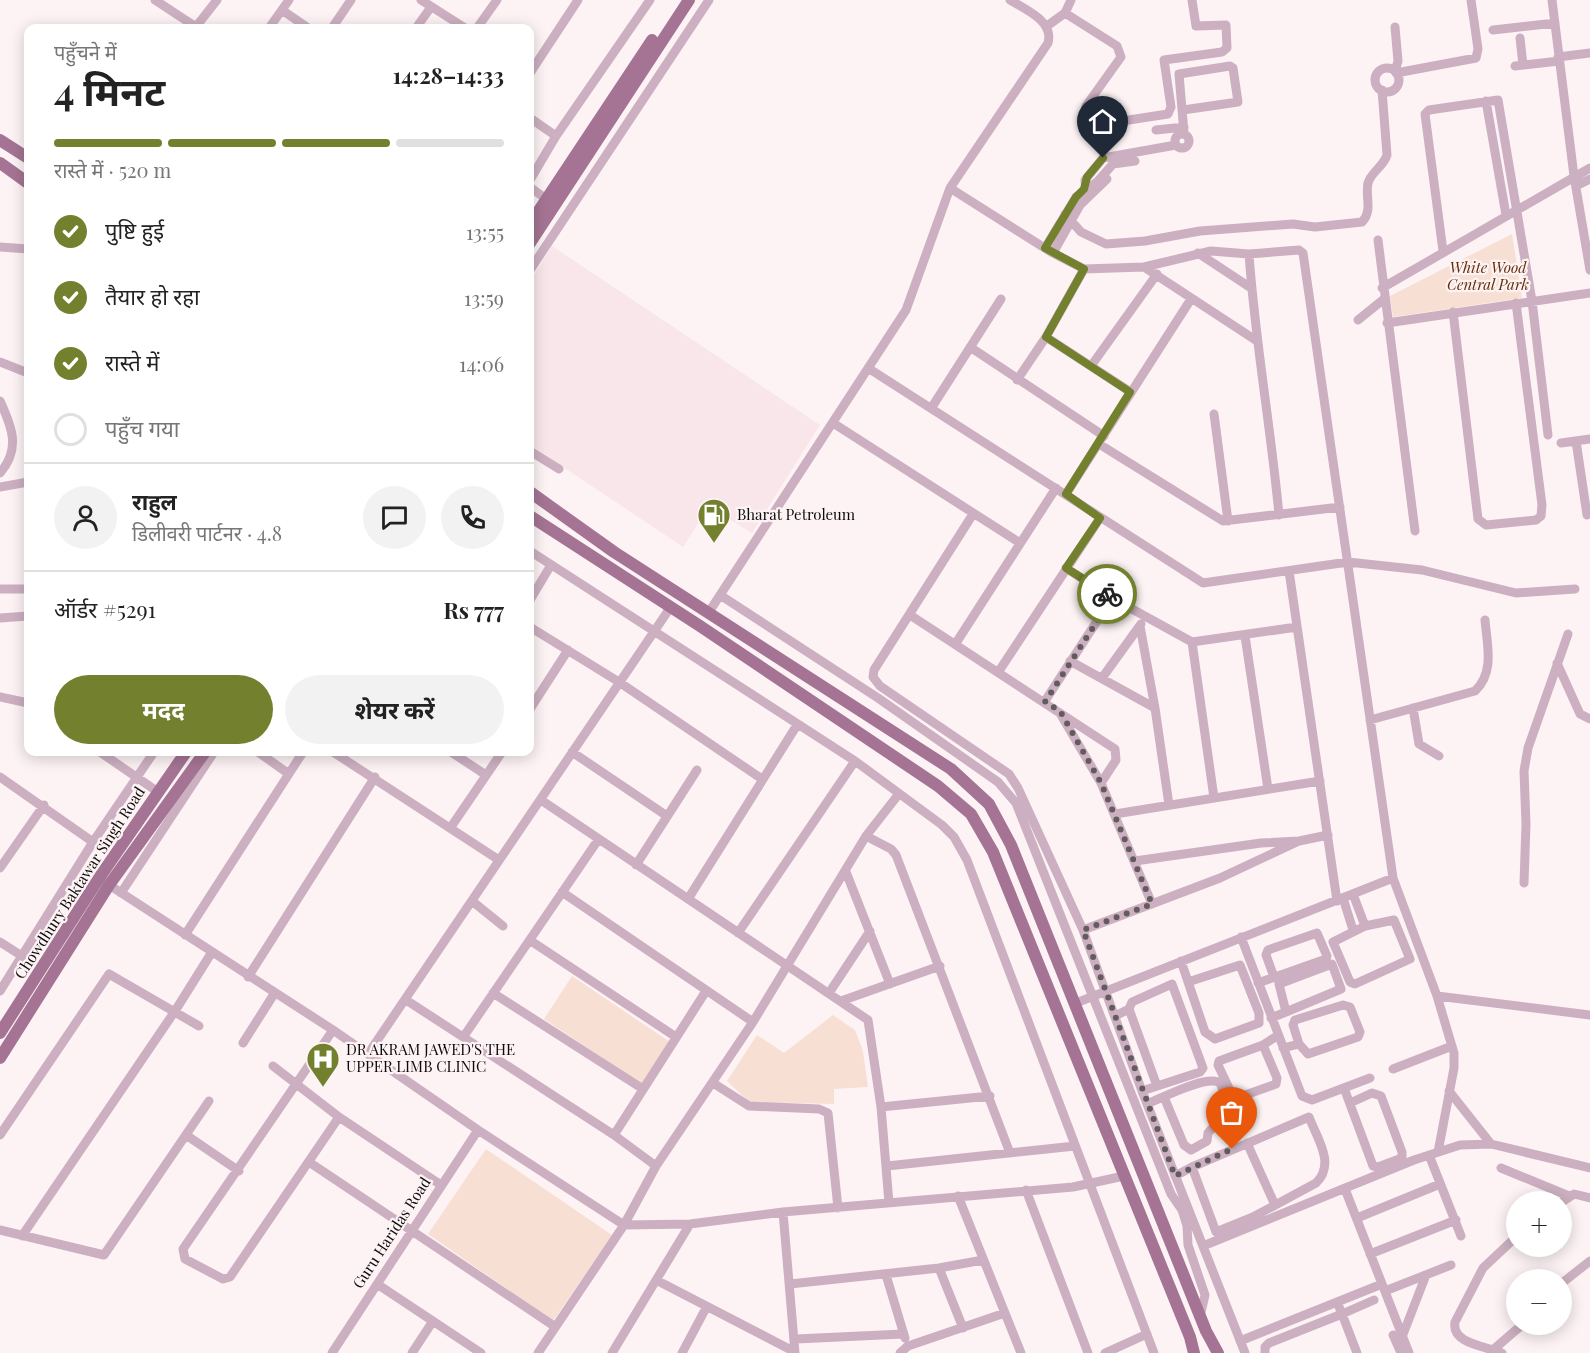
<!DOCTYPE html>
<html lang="hi">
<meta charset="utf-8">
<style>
:root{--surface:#fff;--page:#f2f2f2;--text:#222;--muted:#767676;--line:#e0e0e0;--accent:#73812e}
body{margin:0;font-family:"Playfair Display","Noto Sans Devanagari",serif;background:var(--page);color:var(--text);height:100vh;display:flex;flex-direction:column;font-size:22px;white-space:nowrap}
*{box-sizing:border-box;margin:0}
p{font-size:20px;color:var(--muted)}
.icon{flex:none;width:33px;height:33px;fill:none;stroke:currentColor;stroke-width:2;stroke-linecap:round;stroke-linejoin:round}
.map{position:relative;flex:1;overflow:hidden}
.side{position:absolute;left:24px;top:24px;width:510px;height:732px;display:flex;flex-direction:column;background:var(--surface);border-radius:12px;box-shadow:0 3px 15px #0003}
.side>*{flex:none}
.buttons{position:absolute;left:1506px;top:1191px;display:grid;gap:12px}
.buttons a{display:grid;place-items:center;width:66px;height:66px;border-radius:50%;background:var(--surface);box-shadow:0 3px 15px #0003;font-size:30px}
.pin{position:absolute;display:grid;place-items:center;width:51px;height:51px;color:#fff;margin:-62px -26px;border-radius:50% 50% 50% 0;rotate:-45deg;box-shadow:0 0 6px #0007}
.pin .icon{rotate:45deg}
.courier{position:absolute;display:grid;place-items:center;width:60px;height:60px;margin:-30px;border:4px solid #73812e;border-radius:50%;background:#fff;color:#222;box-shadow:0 2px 8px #0007}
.summary em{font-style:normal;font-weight:700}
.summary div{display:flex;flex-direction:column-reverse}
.summary{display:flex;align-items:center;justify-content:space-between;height:102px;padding:0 30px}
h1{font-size:39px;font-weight:700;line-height:45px}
.bar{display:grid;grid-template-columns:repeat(4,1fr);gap:9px 6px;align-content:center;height:72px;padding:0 30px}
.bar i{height:8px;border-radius:4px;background:var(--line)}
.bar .selected{background:var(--accent)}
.bar p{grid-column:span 4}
.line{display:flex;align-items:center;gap:15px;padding:0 30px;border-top:2px solid var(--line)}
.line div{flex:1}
.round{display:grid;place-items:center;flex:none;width:63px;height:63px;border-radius:32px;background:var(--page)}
ol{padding:0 30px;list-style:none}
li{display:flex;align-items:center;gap:18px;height:66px}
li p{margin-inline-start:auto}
li .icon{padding:6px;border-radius:50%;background:var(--accent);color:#fff;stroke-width:4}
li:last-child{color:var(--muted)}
li i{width:33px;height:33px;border:3px solid var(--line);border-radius:50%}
.cta{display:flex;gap:12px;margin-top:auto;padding:12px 30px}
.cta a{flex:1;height:69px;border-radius:36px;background:var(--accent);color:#fff;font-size:24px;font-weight:700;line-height:69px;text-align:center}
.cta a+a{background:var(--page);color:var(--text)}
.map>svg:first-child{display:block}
.built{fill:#f9e6ea}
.green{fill:#f7dfd3}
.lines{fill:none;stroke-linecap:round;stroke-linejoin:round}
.minor{stroke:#ccb0c1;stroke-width:9}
.major{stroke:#a57494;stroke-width:12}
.done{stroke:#625c5e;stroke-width:6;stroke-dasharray:0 10.8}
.route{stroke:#73812e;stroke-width:8}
.labels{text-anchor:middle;stroke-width:4.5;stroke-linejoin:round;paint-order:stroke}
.park-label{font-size:15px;font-style:italic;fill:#652c03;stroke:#fdf3f5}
.poi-label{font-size:15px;fill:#0e0b0c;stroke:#fdf3f5;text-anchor:start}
.street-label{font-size:15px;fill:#0e0b0c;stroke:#fdf3f5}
</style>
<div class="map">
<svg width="1590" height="1353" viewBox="0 0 1590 1353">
<rect width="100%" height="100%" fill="#fdf3f5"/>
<path class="built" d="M552 246 820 425 752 533 709 507 683 547 530 445V282Z"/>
<path class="green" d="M1512 234 1522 298 1393 317 1390 296Z
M572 976 670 1042 642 1084 544 1019Z
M833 1015 855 1030 863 1051 868 1087 834 1089V1104L749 1102 727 1081 757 1035 784 1053Z
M486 1149 612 1235 553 1321 428 1234Z"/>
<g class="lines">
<path class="minor" d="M155 0 196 27
M421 0 465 28
M1552 0 1574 176 1590 270
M282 10 308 28
M1065 13 1117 46 1121 57 1086 106 1087 119 1096 125 1168 114 1171 107 1164 60 1222 52 1227 48 1226 25 1196 26 1192 0
M1047 26 1065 13 1071 0
M195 28 217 0
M269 28 289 0
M332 28 351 0
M416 28 431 7
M477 28 497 0
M1493 30 1555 23
M1520 38 1523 65
M1558 57 1590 53
M1515 66 1559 61
M1375 80a12 12 0 1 1 24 0a12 12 0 1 1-24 0Z
M1395 71 1398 61 1395 27
M530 73 578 0
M1396 73 1476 58 1478 49 1471 0
M1486 101 1506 215
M1183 110 1238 102 1233 68 1230 66 1179 74 1184 133
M530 118 556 136
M1156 130 1184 127
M1175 141a7 7 0 1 1 14 0a7 7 0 1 1-14 0Z
M530 180 556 136 650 0
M1576 186 1590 179
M530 187 546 199
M950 188 1051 252 1084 269 1144 267 1211 251 1249 254 1299 250 1303 253 1393 878 1437 996 1454 1053V1068L1438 1152
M1086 193 1085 180 1103 158 1176 145
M1065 214 1081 232 1106 244 1145 241 1200 231 1293 224 1315 227 1362 222C1373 211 1365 197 1368 183 1371 172 1384 166 1387 155L1382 90
M1378 240 1415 531
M0 247 28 249
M1045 248 1076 197 1097 182 1113 164 1135 161
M1443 251 1425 114 1429 110 1498 100 1532 301 1548 435
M1053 253 1080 205 1107 179
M1198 253 1251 288
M1249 254C1255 341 1271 428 1279 515
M1144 267 1257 341
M530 270 709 0
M1382 288 1590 168
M1453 312 1478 519 1486 525 1536 520 1541 516 1542 505 1516 303
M1358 320 1384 299
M1387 323 1590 293
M1046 337 1129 391
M970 347 1104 436
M0 362 28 373
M1091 366 1157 274
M868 368 1203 583 1348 562 1422 570 1516 593 1575 589
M1017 380 1046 337 1084 269
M0 401C12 427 21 449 0 473
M932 407 1001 299
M1214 414 1228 521
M833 423 1020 543
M1576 441 1587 515
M1561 443 1590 439
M1099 444 1223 521 1340 507
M530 451 559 469
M0 487 28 482
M1066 494 1191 299
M973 514 874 670 873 677 880 686 1009 774 1018 788 1083 930 1142 1091 1245 1353
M530 551 855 761 942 825 954 837 967 860 1154 1353
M1066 568 1112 598 1192 642 1297 627
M1289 571 1337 901
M0 589H28
M720 595 878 698 998 782 1016 803 1171 1194 1182 1210 1187 1226 1188 1245 1205 1295 1200 1317
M530 600 551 565
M709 612 906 310 950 188 1048 43C1054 21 1026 10 1010 0
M910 615 1115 749 1116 760 1101 783
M0 618 28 616
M1140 626 1155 708 1169 805
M530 627 619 682 762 779
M1245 636 1268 789
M1192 642 1214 798
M956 643 1056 488
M1070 661 1155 708
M1557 663 1580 714 1590 719
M999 671 1100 518
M1102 678 1141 624
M0 697 28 703
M1045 701 1112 598
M1413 708 1419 744 1439 756
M530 709 568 650
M1061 715 1101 783 1152 904
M1370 720 1475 691C1495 672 1487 645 1485 620
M100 752 158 792
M258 752 289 774
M333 752 499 860
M451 752 486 775
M572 752 667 816
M0 777 93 842
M541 800 868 1020 881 1107 889 1203
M1115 814 1320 781
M451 827 502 752
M866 836 891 849 896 855 1010 1153
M1135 861 1261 843 1299 841 1328 835
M636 865 697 770
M0 868 44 805
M846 872 890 984
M106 883 333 1030 478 1130 624 1225 690 1224 783 1212 1073 1187 1124 1176
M1524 883 1526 824 1524 771 1528 748 1568 634
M562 892 753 1022
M121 893 214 752
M1353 894 1365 926 1394 920 1410 959 1355 984 1350 982 1333 942 1365 926
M1343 898 1353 930
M688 899 797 725
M472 901 503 926
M1083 930 1220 878 1299 841
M738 933 855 761
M185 935 303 752
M1241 937 1302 1096 1312 1100 1370 1078
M531 941 676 1037
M0 942 22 956
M1181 961C1189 985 1197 1008 1205 1032L1215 1039 1259 1023V1013L1240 965 1188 982
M248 977 375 777
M1258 983 1326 959 1327 956 1317 933 1268 950 1266 955 1274 977
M0 991 93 842 154 752
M493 993 643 1089
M829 993 870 931
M1437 996 1590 1015
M406 1000 614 1135 656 1166
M841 1001 940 966
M1076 1003 1393 878
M1129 1009 1132 1002 1172 984 1203 1068 1200 1072 1142 1091
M1115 1016 1129 1009 1157 1086
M1271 1018 1286 1012 1279 984 1332 964 1341 989 1286 1012
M333 1030 183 1249 185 1259 223 1279 230 1277 339 1117
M464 1036 598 840
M243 1043 274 994
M1263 1045 1277 1078 1276 1084 1234 1099 1218 1065 1219 1061 1263 1045 1277 1036
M1283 1048 1299 1044 1308 1054 1358 1037 1360 1032 1350 1007 1343 1005 1295 1020 1293 1025 1299 1044
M368 1054 670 608
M273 1066 339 1117 441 1185
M1393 1069 1452 1046
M713 1083 749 1106 819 1109 828 1113 838 1208
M1344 1088 1373 1166 1378 1167 1402 1158V1152L1381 1096 1372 1093 1350 1103
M1449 1091 1491 1144
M1147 1104C1162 1098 1207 1074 1220 1083L1235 1118 1227 1124 1215 1125 1208 1133 1207 1141 1191 1150 1184 1145 1164 1097
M881 1107 990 1096
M0 1135 109 974 199 1026
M186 1135 239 1171
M614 1135 706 991
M1247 1143 1275 1205
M1429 1155 1461 1236
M309 1162 554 1326
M887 1166 1075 1146
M1501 1168 1569 1196
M1175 1176 1192 1167 1216 1232 1253 1217 1316 1183C1336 1164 1317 1138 1309 1117L1192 1167
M1345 1189 1409 1353
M1026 1190 1088 1353
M958 1196 1021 1353
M1562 1202 1574 1194 1590 1198
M783 1212 795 1353
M1357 1218 1440 1184
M0 1230 104 1255 209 1101
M22 1236 175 1011 212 952
M1203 1246 1414 1160 1460 1145 1491 1144 1590 1168
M1370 1254 1456 1220
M939 1268 963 1328
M886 1275 905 1338
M658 1281 795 1352
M1562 1283 1590 1261
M377 1284 481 1353
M790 1284 939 1268 983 1260
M1385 1291 1451 1265
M1393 1335 1401 1353
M1402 1337 1426 1275
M796 1339 903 1334
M1240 1341 1382 1284
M1494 1349 1523 1324
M332 1353 478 1130
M412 1353 433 1321
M538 1353 624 1225 656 1166 753 1022 866 836 898 795
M612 1353 690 1224
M682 1353 706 1308
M900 1353 908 1346 1005 1313
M1105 1353 1147 1334
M1265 1353V1347L1269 1343 1342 1314 1337 1302
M1357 1353 1342 1314 1374 1300
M1502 1353C1486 1346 1451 1344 1455 1322L1483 1268 1516 1237"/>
<path class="major" d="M0 140 28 158
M0 163 28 183
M530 224 652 40
M530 243 689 0
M530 492 614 552 951 769 989 804 1011 845 1206 1331 1218 1353
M530 516 700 626 938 786 971 814 993 852 1190 1337 1194 1353
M0 1033 99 878 186 752
M0 1058 109 885 205 752"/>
</g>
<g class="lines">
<path class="done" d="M1107 594 1112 598 1045 702 1060 711 1101 783 1152 904 1083 930 1175 1176 1232 1149"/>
<path class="route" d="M1103 158 1087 177 1084 189 1076 197 1045 248 1084 269 1046 337 1130 392 1066 494 1100 518 1066 568 1107 594"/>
</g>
<defs>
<g id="fuel-pin" transform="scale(1.725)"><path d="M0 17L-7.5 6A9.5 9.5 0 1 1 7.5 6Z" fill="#73812e" stroke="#fdf3f5"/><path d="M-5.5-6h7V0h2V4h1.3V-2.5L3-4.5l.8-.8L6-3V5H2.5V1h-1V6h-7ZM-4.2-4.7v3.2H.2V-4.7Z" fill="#fff"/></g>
<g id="hospital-pin" transform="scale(1.725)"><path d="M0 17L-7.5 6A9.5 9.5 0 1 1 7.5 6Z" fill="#73812e" stroke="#fdf3f5"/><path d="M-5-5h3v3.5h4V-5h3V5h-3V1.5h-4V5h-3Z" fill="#fff"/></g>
</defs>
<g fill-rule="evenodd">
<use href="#fuel-pin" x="714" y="515"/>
<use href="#hospital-pin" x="323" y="1059"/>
</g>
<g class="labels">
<g class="park-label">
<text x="1488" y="273">White Wood<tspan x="1488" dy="17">Central Park</tspan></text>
</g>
<g class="poi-label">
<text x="737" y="520">Bharat Petroleum</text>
<text x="346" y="1055">DR AKRAM JAWED'S THE<tspan x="346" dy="17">UPPER LIMB CLINIC</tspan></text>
</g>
<g class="street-label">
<text transform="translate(80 883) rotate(-57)" y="5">Chowdhury Baktawar Singh Road</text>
<text transform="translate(392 1233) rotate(-57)" y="5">Guru Haridas Road</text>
</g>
</g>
</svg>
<div class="buttons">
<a>+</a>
<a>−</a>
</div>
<div class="pin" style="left:1232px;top:1149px;background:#ea580c"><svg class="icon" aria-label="bag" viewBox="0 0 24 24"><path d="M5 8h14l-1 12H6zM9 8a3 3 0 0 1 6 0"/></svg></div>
<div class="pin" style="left:1103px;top:158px;background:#1f2937"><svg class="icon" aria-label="home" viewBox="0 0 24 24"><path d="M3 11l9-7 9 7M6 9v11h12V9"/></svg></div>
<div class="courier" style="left:1107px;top:594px"><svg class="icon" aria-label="bike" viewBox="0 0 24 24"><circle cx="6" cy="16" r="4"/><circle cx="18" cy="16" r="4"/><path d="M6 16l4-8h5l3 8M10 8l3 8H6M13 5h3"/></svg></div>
<section class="side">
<div class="summary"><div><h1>4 मिनट</h1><p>पहुँचने में</p></div><em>14:28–14:33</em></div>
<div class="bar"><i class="selected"></i><i class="selected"></i><i class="selected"></i><i></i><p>रास्ते में · 520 m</p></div>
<ol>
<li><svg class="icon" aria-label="check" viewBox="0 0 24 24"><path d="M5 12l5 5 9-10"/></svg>पुष्टि हुई<p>13:55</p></li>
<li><svg class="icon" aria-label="check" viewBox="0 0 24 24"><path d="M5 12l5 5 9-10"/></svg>तैयार हो रहा<p>13:59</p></li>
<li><svg class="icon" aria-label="check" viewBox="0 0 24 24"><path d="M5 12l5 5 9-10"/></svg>रास्ते में<p>14:06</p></li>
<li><i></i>पहुँच गया</li>
</ol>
<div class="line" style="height:108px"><a class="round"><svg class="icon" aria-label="person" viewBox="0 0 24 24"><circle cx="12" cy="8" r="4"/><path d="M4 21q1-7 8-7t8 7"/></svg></a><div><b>राहुल</b><p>डिलीवरी पार्टनर · 4.8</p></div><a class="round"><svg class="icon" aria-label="chat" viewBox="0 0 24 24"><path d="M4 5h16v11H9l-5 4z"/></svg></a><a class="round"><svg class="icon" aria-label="phone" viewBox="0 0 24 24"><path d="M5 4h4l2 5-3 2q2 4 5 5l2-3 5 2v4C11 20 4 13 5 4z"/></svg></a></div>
<div class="line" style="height:78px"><div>ऑर्डर #5291</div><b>Rs 777</b></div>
<div class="cta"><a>मदद</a><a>शेयर करें</a></div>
</section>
</div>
